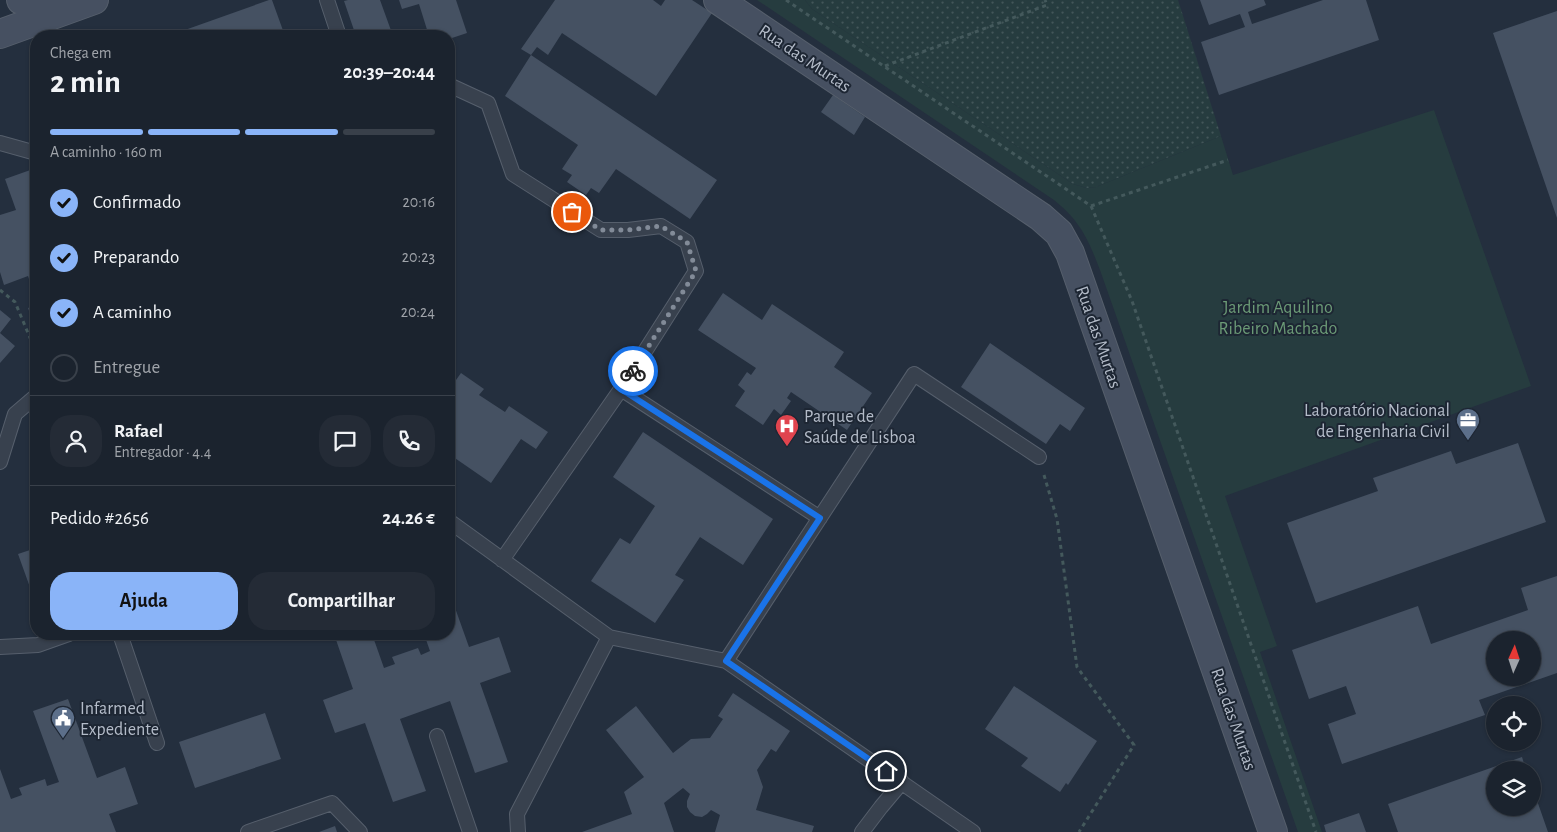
<!DOCTYPE html>
<html lang="pt">
<meta charset="utf-8">
<style>
:root{--surface:#1b232e;--page:#242b36;--text:#f1f3f6;--muted:#a0a4aa;--line:#39404a;--accent:#8ab4f8}
body{margin:0;font-family:"Alegreya Sans",sans-serif;background:var(--page);color:var(--text);height:100vh;display:flex;flex-direction:column;font-size:19px;white-space:nowrap}
*{box-sizing:border-box;margin:0}
p{font-size:16px;color:var(--muted)}
.icon{flex:none;width:28px;height:28px;fill:none;stroke:currentColor;stroke-width:2;stroke-linecap:round;stroke-linejoin:round}
.map{position:relative;flex:1;overflow:hidden}
.details{position:absolute;left:30px;top:30px;width:425px;height:610px;display:flex;flex-direction:column;background:var(--surface);border-radius:20px;box-shadow:0 1px 4px #0004,0 0 0 1px var(--line)}
.details>*{flex:none}
.needle{width:32px;rotate:3deg}
.buttons{position:absolute;left:1486px;top:631px;display:grid;gap:10px}
.buttons a{display:grid;place-items:center;width:55px;height:55px;border-radius:50%;background:var(--surface);box-shadow:0 1px 4px #0004,0 0 0 1px var(--line);font-size:25px}
.pin{position:absolute;display:grid;place-items:center;width:42px;height:42px;color:#fff;margin:-21px;border:2px solid #fff;border-radius:50%;box-shadow:0 1px 5px #0007}
.courier{position:absolute;display:grid;place-items:center;width:50px;height:50px;margin:-25px;border:4px solid #1a73e8;border-radius:50%;background:#fff;color:#222;box-shadow:0 1px 6px #0007}
.headline em{font-style:normal;font-weight:600}
.headline div{display:flex;flex-direction:column-reverse}
.headline{display:flex;align-items:center;justify-content:space-between;height:85px;padding:0 20px}
h1{font-size:32px;font-weight:600;line-height:38px}
.bar{display:grid;grid-template-columns:repeat(4,1fr);gap:8px 5px;align-content:center;height:60px;padding:0 20px}
.bar i{height:6px;border-radius:4px;background:var(--line)}
.bar .current{background:var(--accent)}
.bar p{grid-column:span 4}
.line{display:flex;align-items:center;gap:12px;padding:0 20px;border-top:1px solid var(--line)}
.line div{flex:1}
.round{display:grid;place-items:center;flex:none;width:52px;height:52px;border-radius:20px;background:var(--page)}
ol{padding:0 20px;list-style:none}
li{display:flex;align-items:center;gap:15px;height:55px}
li p{margin-inline-start:auto}
li .icon{padding:5px;border-radius:50%;background:var(--accent);color:#111;stroke-width:4}
li:last-child{color:var(--muted)}
li i{width:28px;height:28px;border:2px solid var(--line);border-radius:50%}
.cta{display:flex;gap:10px;margin-top:auto;padding:10px 20px}
.cta a{flex:1;height:58px;border-radius:20px;background:var(--accent);color:#111;font-size:20px;font-weight:600;line-height:58px;text-align:center}
.cta a+a{background:var(--page);color:var(--text)}
.map>svg:first-child{display:block}
.grass{fill:url(#grass-dots)}
.park{fill:#263c3f}
.building{fill:#455162;fill-rule:evenodd}
.lines{fill:none;stroke-linecap:round;stroke-linejoin:round}
.lane-casing{stroke:#565f6c;stroke-width:16}
.secondary-casing{stroke:#565f6c;stroke-width:30}
.path{stroke:#44595c;stroke-width:3;stroke-dasharray:4 4;stroke-linecap:butt}
.lane{stroke:#38414e;stroke-width:14}
.secondary{stroke:#465061;stroke-width:28}
.done{stroke:#828b98;stroke-width:5;stroke-dasharray:0 9}
.route{stroke:#1a73e8;stroke-width:6}
.labels{text-anchor:middle;stroke-width:4;stroke-linejoin:round;paint-order:stroke}
.street-label{font-size:18px;fill:#b4bcc9;stroke:#1d2633}
.park-label{font-size:18px;fill:#6b9a76;stroke:#1d2633}
.poi-label{font-size:18px;fill:#b4bcc9;stroke:#1d2633;text-anchor:start}
</style>
<div class="map">
<svg width="1557" height="832" viewBox="0 0 1557 832">
<defs>
<pattern id="grass-dots" width="8" height="8" patternUnits="userSpaceOnUse" patternTransform="scale(1.25)"><rect width="8" height="8" fill="#263c3f"/><path d="M2 2h.1M6 6h.1" fill="none" stroke="#435659" stroke-width="1.8" stroke-linecap="round"/></pattern>
</defs>
<rect width="100%" height="100%" fill="#242f3e"/>
<path class="grass" d="M805 0H1178L1221 136 1096 187 1087 188 1073 184 812 9Z"/>
<path class="park" d="M757 0H805L812 9 1073 184 1087 188 1096 187 1221 136 1233 175 1434 110 1531 386 1225 496 1277 646 1260 652 1322 832H1298L1100 270C1088 239 1081 222 1054 200Z"/>
<path class="building" d="M269 0H272L285 36H168Z
M348 0H380L393 36H356L344 1Z
M399 0H456L467 33 449 39V36H429L419 4 402 9Z
M555 0H653L661 6 665 0H692L712 13 656 96 562 33 548 55 537 47 531 55 521 49Z
M1200 0H1264L1266 5 1248 12 1252 24 1323 0H1366L1379 40 1219 95 1201 42 1245 27 1240 14 1209 25Z
M1557 11V218L1493 33Z
M531 55 717 180 690 219 616 169 599 193 591 188 586 195 567 182 572 175 562 169 578 145 505 96Z
M833 95 865 117 854 135 821 112Z
M36 168V286L32 288 28 276 4 285 0 272V215L16 210 5 179Z
M723 293 762 320 772 304 844 352 834 367 872 393 847 430 791 392 787 398 791 401 781 415 774 409 763 425 735 406 745 391 738 385 747 372 751 375 756 368 698 330Z
M36 305V331L28 308Z
M0 310 11 319 0 333Z
M0 333 15 346 0 363Z
M990 343 1085 408 1070 431 1060 424 1046 444 961 387Z
M461 373 484 389 479 395 505 412 509 406 548 432 536 449 521 439 491 483 449 454V374L456 380Z
M643 432 773 519 743 565 700 537 675 575 684 580 655 623 591 581 620 538 630 544 655 506 613 477Z
M1518 443 1546 522 1316 603 1287 523 1378 491 1373 478 1451 451 1456 464Z
M36 548V604L18 554Z
M1557 576V673L1479 700 1485 715 1342 764 1328 724 1356 714 1346 686 1309 699 1292 650 1418 606 1431 644 1528 610 1521 588ZM1495 640H1532V678H1495Z
M449 591 469 647 499 637 511 672 480 683 508 762 475 773 450 701 400 719 426 791 393 802 365 723 335 733 323 700 353 689 334 634H372L384 668 395 664 392 657 418 648 421 655 430 651 424 634H449Z
M1014 686 1097 741 1068 785 1066 783 1060 792 1021 766 1028 758 985 729Z
M733 693 790 731 776 752 771 749 757 770 763 787 756 810 814 826 812 832H715L720 815 711 810 707 814 702 817 695 816 690 812 687 807V801L690 794 683 788 664 803 674 832H582L632 814 624 792 644 777 606 730 636 706 673 753 691 739 710 738 723 719 718 716Z
M68 699 97 778 125 767 138 804 109 814 116 832H0V769L11 799 22 795 19 788 45 779 47 786 59 782 33 711Z
M265 713 281 759 195 788 179 742Z
M1522 757 1526 770H1495V808H1532L1533 789 1548 832H1398L1388 804Z
M1359 813 1366 832H1326L1324 825Z
M335 826 337 832H319Z"/>
<g class="lines">
<g class="lane-casing">
<path id="lane" d="M327 0 339 36
M449 85 488 103 513 174 601 230H628L661 226 687 242 696 271 621 389
M0 143 36 153
M0 462 15 414 36 396
M449 521 609 637 726 661 973 832
M502 560 621 389 820 518
M120 634 157 743
M0 647 38 645 69 634
M726 661 914 374 1039 457
M437 736 470 832
M248 832 332 803 360 832
M518 832 517 814 609 637
M862 832 881 807 902 782"/>
</g>
<g class="secondary-casing">
<path id="secondary" d="M21 0C37 5 50 7 66 6
M718 0 1041 217 1059 233 1070 253 1273 832
M0 34 94 0"/>
</g>
<path class="path" d="M786 0 1091 206 1228 160
M885 66 1047 5 1045 0
M1091 206 1132 301 1316 832
M0 290 15 302 36 352
M1044 475 1057 519 1077 667 1134 745 1079 832"/>
<use href="#lane" class="lane"/>
<use href="#secondary" class="secondary"/>
</g>
<g class="lines">
<path class="done" d="M572 212 601 230H628L661 226 687 242 696 271 633 371"/>
<path class="route" d="M633 371 621 389 820 518 726 661 886 771"/>
</g>
<defs>
<g id="office-pin" transform="scale(1.25)"><path d="M0 17L-7.5 6A9.5 9.5 0 1 1 7.5 6Z" fill="#5c6f8a" stroke="#1d2633"/><path d="M-6-3h4V-5.5h4V-3h4V5H-6ZM-1-4.5V-3h2v-1.5ZM-6 0V1H6V0Z" fill="#fff"/></g>
<g id="hospital-pin" transform="scale(1.25)"><path d="M0 17L-7.5 6A9.5 9.5 0 1 1 7.5 6Z" fill="#e0444e" stroke="#1d2633"/><path d="M-5-5h3v3.5h4V-5h3V5h-3V1.5h-4V5h-3Z" fill="#fff"/></g>
<g id="civic-pin" transform="scale(1.25)"><path d="M0 17L-7.5 6A9.5 9.5 0 1 1 7.5 6Z" fill="#5c6f8a" stroke="#1d2633"/><path d="M-.6-6.5H3V-4.5H.6V-3L4-1V1h2V6H-6V1h2V-1L-.6-3ZM-1.2 2.5V6h2.4V2.5Z" fill="#fff"/></g>
</defs>
<g fill-rule="evenodd">
<use href="#office-pin" x="1468" y="420"/>
<use href="#hospital-pin" x="787" y="426"/>
<use href="#civic-pin" x="63" y="718"/>
</g>
<g class="labels">
<g class="street-label">
<text transform="translate(805 58) rotate(34)" y="6">Rua das Murtas</text>
<text transform="translate(1099 337) rotate(71)" y="6">Rua das Murtas</text>
<text transform="translate(1234 719) rotate(71)" y="6">Rua das Murtas</text>
</g>
<g class="park-label">
<text x="1278" y="313">Jardim Aquilino<tspan x="1278" dy="21">Ribeiro Machado</tspan></text>
</g>
<g class="poi-label">
<text x="1450" y="416" text-anchor="end">Laboratório Nacional<tspan x="1450" dy="21">de Engenharia Civil</tspan></text>
<text x="804" y="422">Parque de<tspan x="804" dy="21">Saúde de Lisboa</tspan></text>
<text x="80" y="714">Infarmed<tspan x="80" dy="21">Expediente</tspan></text>
</g>
</g>
</svg>
<div class="buttons">
<a><svg class="needle" viewBox="-14 -14 28 28"><path d="M0-13l5 13h-10z" fill="#e53935"/><path d="M0 13l5-13h-10z" fill="#a0a4aa"/></svg></a>
<a><svg class="icon" aria-label="locate" viewBox="0 0 24 24"><circle cx="12" cy="12" r="6"/><path d="M12 2v4M12 18v4M2 12h4M18 12h4"/></svg></a>
<a><svg class="icon" aria-label="layers" viewBox="0 0 24 24"><path d="M12 4l9 5-9 5-9-5zM3 14l9 5 9-5"/></svg></a>
</div>
<div class="pin" style="left:572px;top:212px;background:#ea580c"><svg class="icon" aria-label="bag" viewBox="0 0 24 24"><path d="M5 8h14l-1 12H6zM9 8a3 3 0 0 1 6 0"/></svg></div>
<div class="pin" style="left:886px;top:771px;background:#1f2937"><svg class="icon" aria-label="home" viewBox="0 0 24 24"><path d="M3 11l9-7 9 7M6 9v11h12V9"/></svg></div>
<div class="courier" style="left:633px;top:371px"><svg class="icon" aria-label="bike" viewBox="0 0 24 24"><circle cx="6" cy="16" r="4"/><circle cx="18" cy="16" r="4"/><path d="M6 16l4-8h5l3 8M10 8l3 8H6M13 5h3"/></svg></div>
<section class="details">
<div class="headline"><div><h1>2 min</h1><p>Chega em</p></div><em>20:39–20:44</em></div>
<div class="bar"><i class="current"></i><i class="current"></i><i class="current"></i><i></i><p>A caminho · 160 m</p></div>
<ol>
<li><svg class="icon" aria-label="check" viewBox="0 0 24 24"><path d="M5 12l5 5 9-10"/></svg>Confirmado<p>20:16</p></li>
<li><svg class="icon" aria-label="check" viewBox="0 0 24 24"><path d="M5 12l5 5 9-10"/></svg>Preparando<p>20:23</p></li>
<li><svg class="icon" aria-label="check" viewBox="0 0 24 24"><path d="M5 12l5 5 9-10"/></svg>A caminho<p>20:24</p></li>
<li><i></i>Entregue</li>
</ol>
<div class="line" style="height:90px"><a class="round"><svg class="icon" aria-label="person" viewBox="0 0 24 24"><circle cx="12" cy="8" r="4"/><path d="M4 21q1-7 8-7t8 7"/></svg></a><div><b>Rafael</b><p>Entregador · 4.4</p></div><a class="round"><svg class="icon" aria-label="chat" viewBox="0 0 24 24"><path d="M4 5h16v11H9l-5 4z"/></svg></a><a class="round"><svg class="icon" aria-label="phone" viewBox="0 0 24 24"><path d="M5 4h4l2 5-3 2q2 4 5 5l2-3 5 2v4C11 20 4 13 5 4z"/></svg></a></div>
<div class="line" style="height:65px"><div>Pedido #2656</div><b>24.26 €</b></div>
<div class="cta"><a>Ajuda</a><a>Compartilhar</a></div>
</section>
</div>
